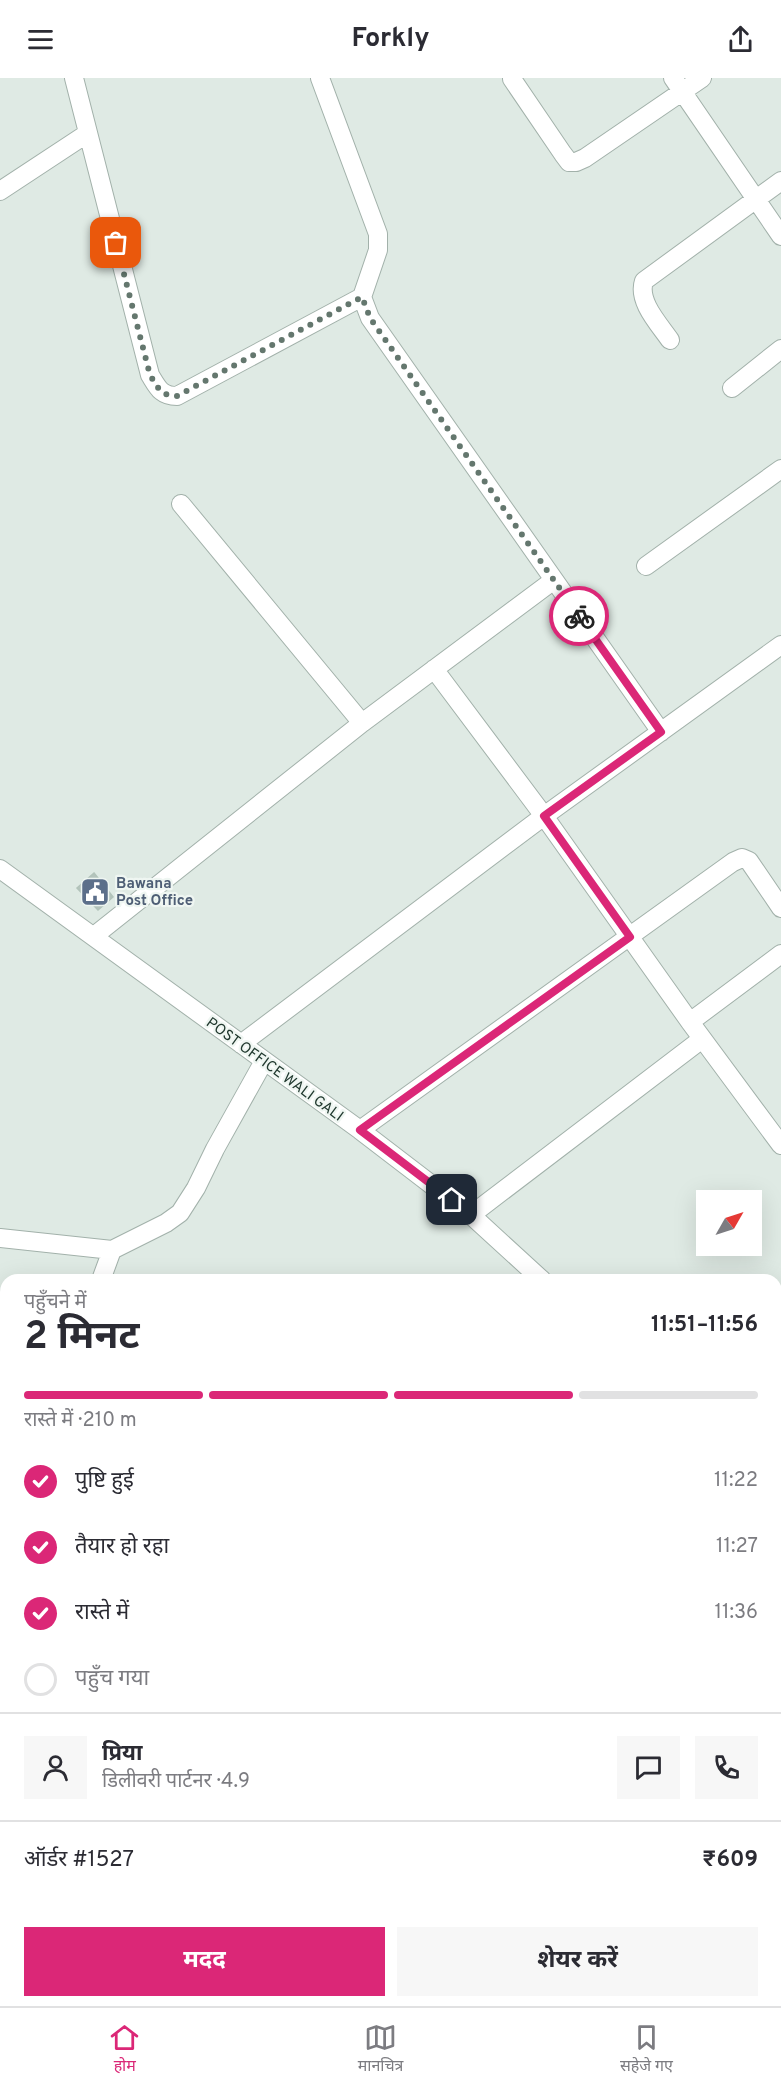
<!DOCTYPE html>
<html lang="hi">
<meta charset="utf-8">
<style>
:root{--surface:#fff;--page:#f7f7f7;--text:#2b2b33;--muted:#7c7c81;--line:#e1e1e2;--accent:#db2777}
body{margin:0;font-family:Overpass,"Noto Sans Devanagari",sans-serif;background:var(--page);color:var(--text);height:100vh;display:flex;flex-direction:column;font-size:22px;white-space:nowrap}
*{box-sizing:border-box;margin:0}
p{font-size:20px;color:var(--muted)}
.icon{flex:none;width:33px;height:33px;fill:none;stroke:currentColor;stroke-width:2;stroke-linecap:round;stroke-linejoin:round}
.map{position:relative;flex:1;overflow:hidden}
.panel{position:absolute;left:0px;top:1196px;width:782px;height:734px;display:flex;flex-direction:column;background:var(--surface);border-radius:18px 18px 0 0;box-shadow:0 6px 24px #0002}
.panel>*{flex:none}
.needle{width:39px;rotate:51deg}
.tools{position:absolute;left:696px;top:1112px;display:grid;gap:12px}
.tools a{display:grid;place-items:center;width:66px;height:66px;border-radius:0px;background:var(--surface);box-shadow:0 6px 24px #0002;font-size:30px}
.pin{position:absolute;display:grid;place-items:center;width:51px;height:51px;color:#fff;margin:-26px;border-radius:12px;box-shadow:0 3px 9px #0006}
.courier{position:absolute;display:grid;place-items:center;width:60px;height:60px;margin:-30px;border:4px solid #db2777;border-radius:50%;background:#fff;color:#222;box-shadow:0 2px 8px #0007}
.headline em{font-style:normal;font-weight:700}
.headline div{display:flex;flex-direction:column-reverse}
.headline{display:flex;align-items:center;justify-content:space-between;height:102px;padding:0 24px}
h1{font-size:39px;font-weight:700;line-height:45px}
.bar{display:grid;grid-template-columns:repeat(4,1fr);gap:9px 6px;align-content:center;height:72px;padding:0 24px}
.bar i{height:8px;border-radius:4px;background:var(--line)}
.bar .active{background:var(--accent)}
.bar p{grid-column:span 4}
.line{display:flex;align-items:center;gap:15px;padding:0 24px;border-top:2px solid var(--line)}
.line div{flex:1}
.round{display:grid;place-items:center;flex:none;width:63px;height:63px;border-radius:0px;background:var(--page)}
ol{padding:0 24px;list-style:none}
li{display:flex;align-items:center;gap:18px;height:66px}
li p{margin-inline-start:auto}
li .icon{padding:6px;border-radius:50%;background:var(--accent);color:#fff;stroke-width:4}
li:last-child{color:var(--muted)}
li i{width:33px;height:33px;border:3px solid var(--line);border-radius:50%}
.action{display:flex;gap:12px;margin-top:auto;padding:12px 24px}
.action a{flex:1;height:69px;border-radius:0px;background:var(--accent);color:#fff;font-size:24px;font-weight:700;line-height:69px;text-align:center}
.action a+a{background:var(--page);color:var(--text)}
header{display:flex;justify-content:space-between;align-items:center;height:78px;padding:0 24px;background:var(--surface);font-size:27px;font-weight:700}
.tab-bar{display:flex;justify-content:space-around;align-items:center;height:84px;border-top:2px solid var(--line);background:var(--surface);font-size:16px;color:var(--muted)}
.tab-bar a{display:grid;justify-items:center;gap:3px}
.tab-bar .active{color:var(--accent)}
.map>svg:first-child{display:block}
.building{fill:#b5c4bc;stroke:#b2c3ba;stroke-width:1.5}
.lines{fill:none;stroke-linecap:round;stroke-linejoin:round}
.street-casing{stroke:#a2b1aa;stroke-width:20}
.secondary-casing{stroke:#9fb5aa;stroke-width:20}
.street{stroke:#fff;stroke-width:18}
.secondary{stroke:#fff;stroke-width:18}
.done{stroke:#64776e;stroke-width:6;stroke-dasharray:0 10.8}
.route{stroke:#db2777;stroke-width:8}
.labels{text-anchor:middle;stroke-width:4.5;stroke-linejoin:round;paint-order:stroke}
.service-label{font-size:15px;font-weight:bold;fill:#4e5e75;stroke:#eff6f2;text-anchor:start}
.street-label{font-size:15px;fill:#21392f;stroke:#eff6f2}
</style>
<header><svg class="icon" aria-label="menu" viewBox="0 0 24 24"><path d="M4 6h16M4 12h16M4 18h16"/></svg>Forkly<svg class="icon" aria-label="share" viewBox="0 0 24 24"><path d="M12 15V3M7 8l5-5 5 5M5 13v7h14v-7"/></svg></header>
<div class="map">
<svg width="781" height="1928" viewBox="0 0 781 1928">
<rect width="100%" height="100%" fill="#dfeae4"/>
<path class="building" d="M94 795 113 819 98 832 77 810Z"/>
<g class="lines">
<g class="street-casing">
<path id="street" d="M74 0 150 297C158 310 161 318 177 318L362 219
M320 0 378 156V172L362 219 370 240 661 654
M673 0 781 158
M512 1 563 76 569 84H576L585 80 702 0
M0 113 88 55
M670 262C659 246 637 223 644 203L781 103
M732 310 781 271
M181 426 362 645
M646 488 781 391
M434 591 544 738 690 944 781 1067
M0 791 360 1052 471 1137 542 1202
M94 858 362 645 554 502
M690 944 781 876
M241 966 544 738 781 567
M360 1052 733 784 742 780 749 783 781 830
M471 1137 702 961
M0 1160 112 1172 166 1145 180 1135 196 1110 215 1071 264 983
M101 1202 112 1172
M776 1396 781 1390
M776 1417 781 1423
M1 1482 6 1468
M65 1923 66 1928
M94 1928 110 1923
M397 1928 403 1923"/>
</g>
<g class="secondary-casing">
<path id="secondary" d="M0 1482 6 1484
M0 1519 6 1521
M776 1785 781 1787
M776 1821 781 1823"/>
</g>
<use href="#street" class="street"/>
<use href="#secondary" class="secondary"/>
</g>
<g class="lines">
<path class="done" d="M116 165 150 297C158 310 161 318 177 318L362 219 370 240 579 538"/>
<path class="route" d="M452 1122 360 1052 630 859 544 738 661 654 579 538"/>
</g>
<defs>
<g id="civic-square" transform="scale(1.5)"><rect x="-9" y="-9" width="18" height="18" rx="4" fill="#5c6f8a" stroke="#eff6f2"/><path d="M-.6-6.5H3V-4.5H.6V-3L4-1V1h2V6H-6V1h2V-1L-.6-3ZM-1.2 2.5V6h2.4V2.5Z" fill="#fff"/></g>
</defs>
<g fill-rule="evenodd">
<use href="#civic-square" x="95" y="814"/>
</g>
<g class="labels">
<g class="service-label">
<text x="116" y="810">Bawana<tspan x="116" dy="17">Post Office</tspan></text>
</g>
<g class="street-label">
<text transform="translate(275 991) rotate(36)" y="5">POST OFFICE WALI GALI</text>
</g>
</g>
</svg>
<div class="tools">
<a><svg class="needle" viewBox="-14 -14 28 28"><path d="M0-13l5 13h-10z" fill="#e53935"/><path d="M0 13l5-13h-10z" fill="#7c7c81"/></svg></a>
</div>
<div class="pin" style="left:116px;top:165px;background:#ea580c"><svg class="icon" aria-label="bag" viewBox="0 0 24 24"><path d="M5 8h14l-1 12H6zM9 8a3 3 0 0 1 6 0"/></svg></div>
<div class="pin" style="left:452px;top:1122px;background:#1f2937"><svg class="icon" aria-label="home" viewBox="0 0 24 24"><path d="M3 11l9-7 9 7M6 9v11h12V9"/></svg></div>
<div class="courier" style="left:579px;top:538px"><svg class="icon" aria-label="bike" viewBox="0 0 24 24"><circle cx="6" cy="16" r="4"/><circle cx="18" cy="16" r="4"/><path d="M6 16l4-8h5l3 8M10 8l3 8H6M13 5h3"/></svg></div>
<section class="panel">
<div class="headline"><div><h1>2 मिनट</h1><p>पहुँचने में</p></div><em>11:51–11:56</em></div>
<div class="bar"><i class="active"></i><i class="active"></i><i class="active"></i><i></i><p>रास्ते में · 210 m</p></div>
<ol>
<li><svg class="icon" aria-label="check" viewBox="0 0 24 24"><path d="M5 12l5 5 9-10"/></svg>पुष्टि हुई<p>11:22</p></li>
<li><svg class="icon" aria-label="check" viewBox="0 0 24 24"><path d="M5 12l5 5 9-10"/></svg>तैयार हो रहा<p>11:27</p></li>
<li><svg class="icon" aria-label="check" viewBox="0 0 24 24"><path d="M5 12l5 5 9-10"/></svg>रास्ते में<p>11:36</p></li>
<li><i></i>पहुँच गया</li>
</ol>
<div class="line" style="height:108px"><a class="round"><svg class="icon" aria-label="person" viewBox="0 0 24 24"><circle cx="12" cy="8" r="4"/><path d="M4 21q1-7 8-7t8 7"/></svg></a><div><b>प्रिया</b><p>डिलीवरी पार्टनर · 4.9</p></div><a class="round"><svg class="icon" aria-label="chat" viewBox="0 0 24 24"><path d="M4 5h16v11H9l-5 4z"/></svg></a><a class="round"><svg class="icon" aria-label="phone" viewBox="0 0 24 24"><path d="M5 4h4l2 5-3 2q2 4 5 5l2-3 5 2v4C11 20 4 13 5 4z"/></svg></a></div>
<div class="line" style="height:78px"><div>ऑर्डर #1527</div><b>₹609</b></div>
<div class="action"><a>मदद</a><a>शेयर करें</a></div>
</section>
</div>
<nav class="tab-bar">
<a class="active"><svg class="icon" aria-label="home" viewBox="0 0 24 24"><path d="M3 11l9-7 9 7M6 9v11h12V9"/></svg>होम</a>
<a><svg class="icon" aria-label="map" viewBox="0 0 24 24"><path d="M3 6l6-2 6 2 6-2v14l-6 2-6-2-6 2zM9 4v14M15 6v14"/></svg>मानचित्र</a>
<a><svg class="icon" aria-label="saved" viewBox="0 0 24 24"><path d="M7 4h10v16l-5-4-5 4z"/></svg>सहेजे गए</a>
</nav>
